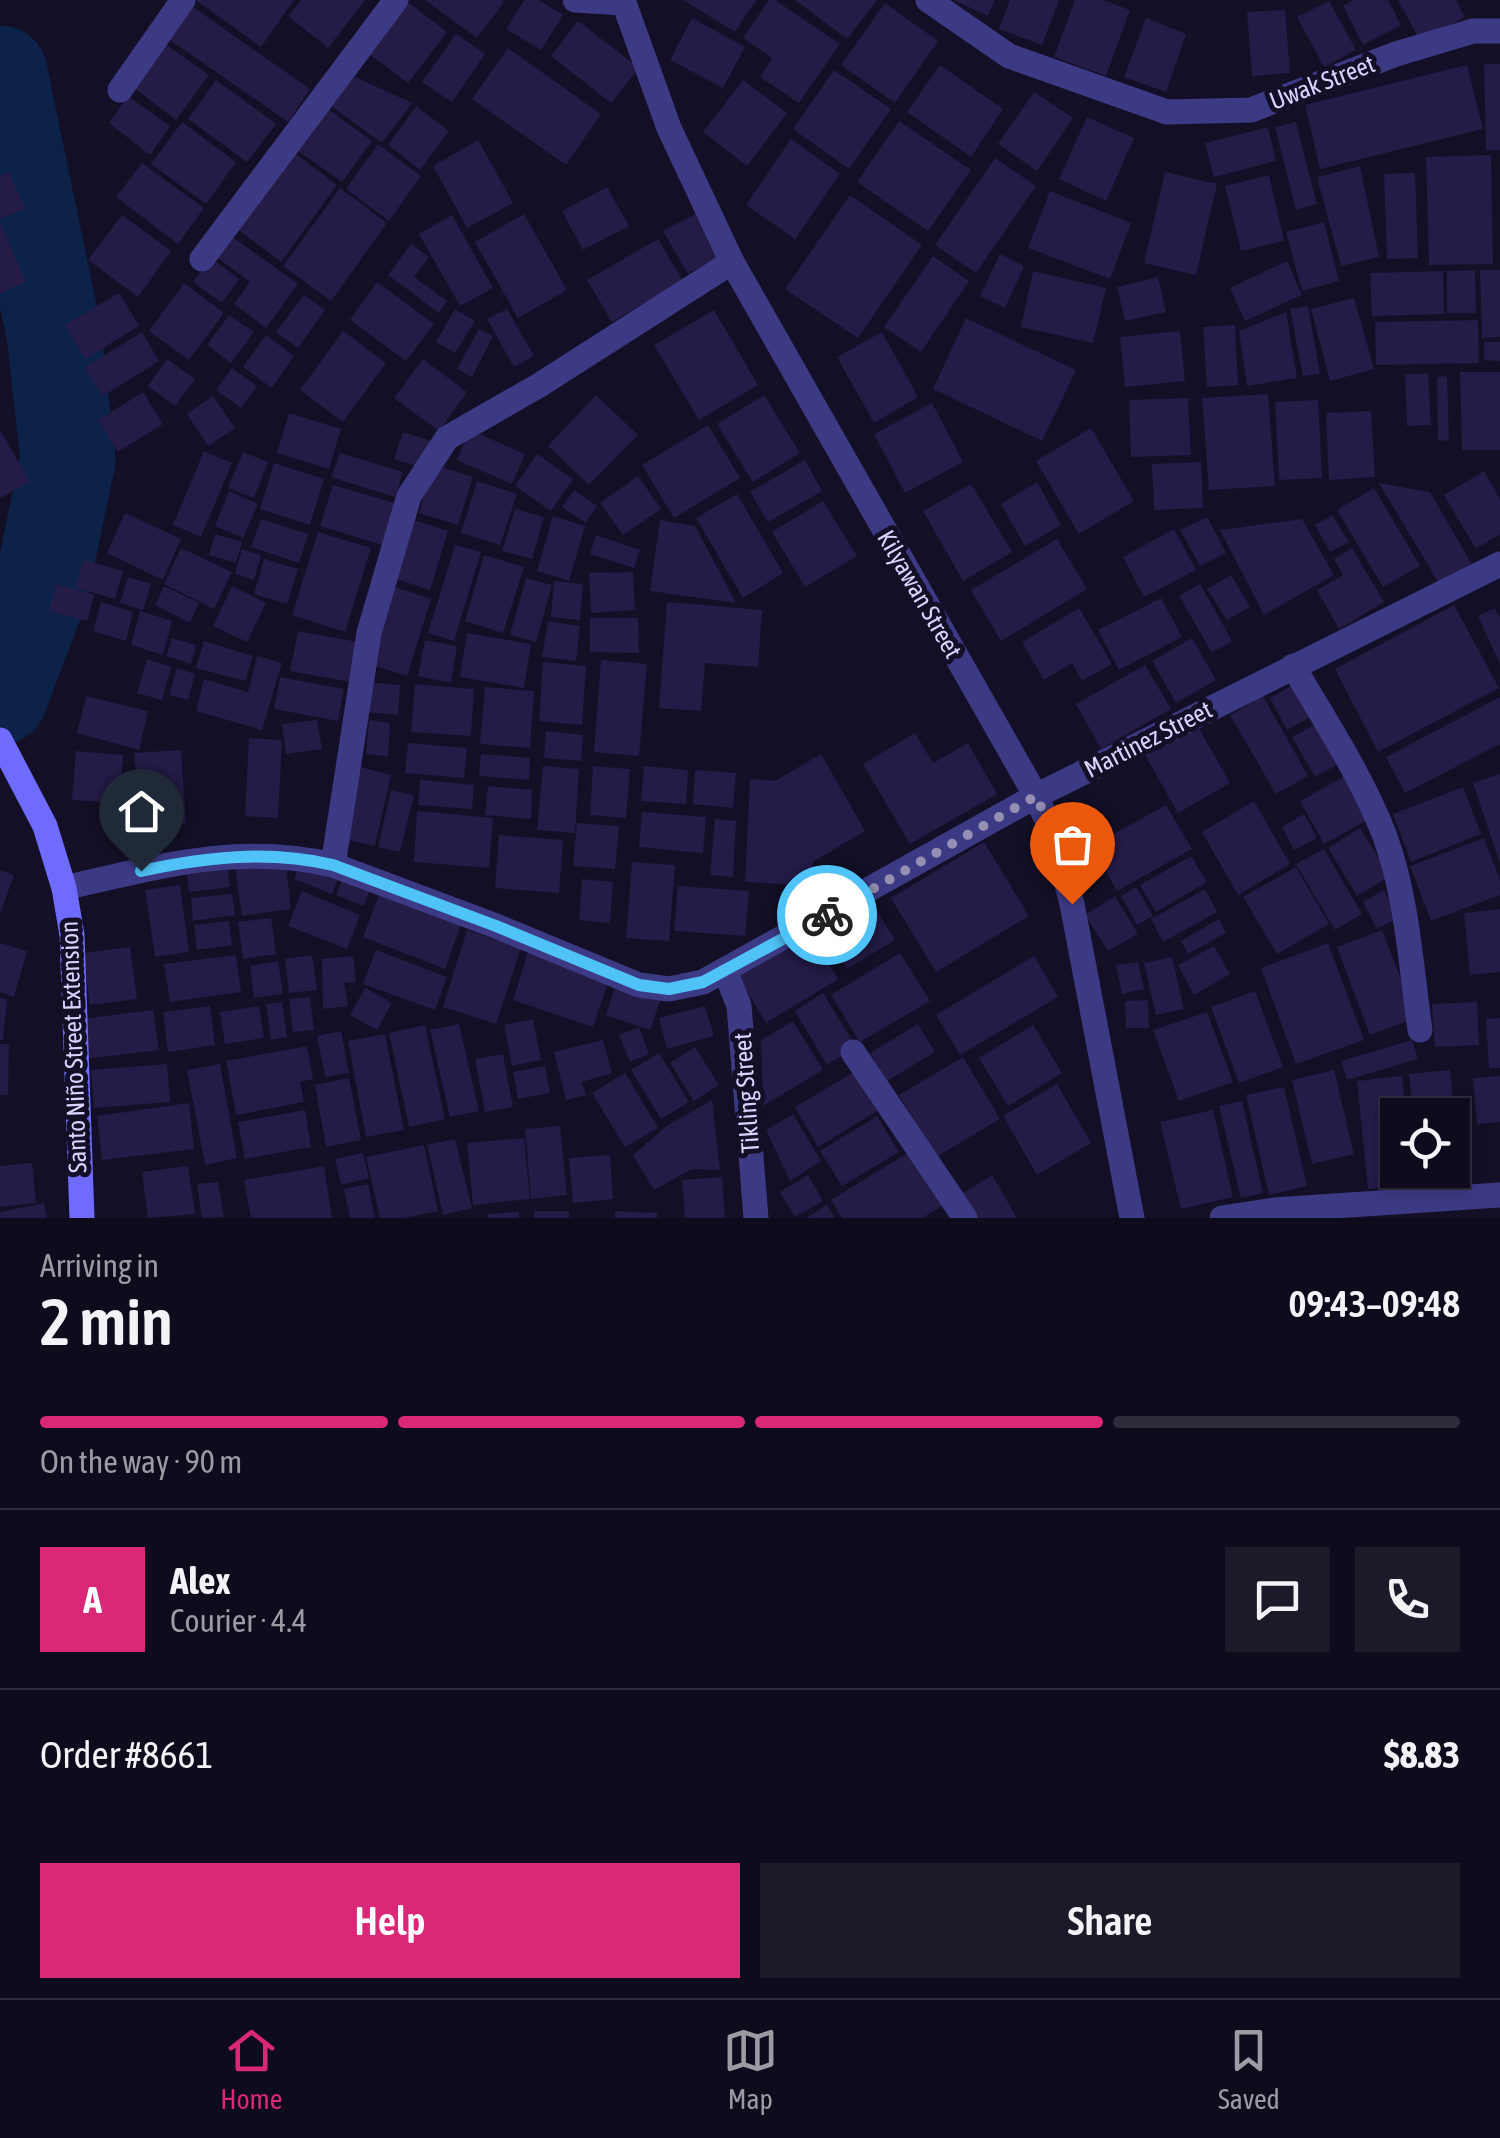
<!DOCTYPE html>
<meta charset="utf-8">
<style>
:root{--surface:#0e0b1c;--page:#1c1929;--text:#f1f3f6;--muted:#9b9ba3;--line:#2e2b3b;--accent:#db2777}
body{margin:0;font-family:"Asap Condensed",sans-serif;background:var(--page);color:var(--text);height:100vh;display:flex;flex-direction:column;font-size:38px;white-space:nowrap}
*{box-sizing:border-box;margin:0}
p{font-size:32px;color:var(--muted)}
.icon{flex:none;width:55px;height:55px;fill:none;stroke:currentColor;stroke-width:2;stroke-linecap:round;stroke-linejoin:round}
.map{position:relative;height:1218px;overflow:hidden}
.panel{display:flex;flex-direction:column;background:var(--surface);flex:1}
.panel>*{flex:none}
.controls{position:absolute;left:1380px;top:1098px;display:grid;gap:20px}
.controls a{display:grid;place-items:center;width:90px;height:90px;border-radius:0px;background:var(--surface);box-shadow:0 5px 15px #0003,0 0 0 2px var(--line);font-size:50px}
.pin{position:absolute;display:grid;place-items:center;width:85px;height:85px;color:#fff;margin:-102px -42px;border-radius:50% 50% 50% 0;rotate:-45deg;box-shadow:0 0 10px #0007}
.pin .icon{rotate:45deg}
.courier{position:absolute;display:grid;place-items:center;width:100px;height:100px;margin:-50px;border:8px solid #4fc3f7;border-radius:50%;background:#fff;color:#222;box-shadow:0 2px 12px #0007}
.head em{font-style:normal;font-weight:600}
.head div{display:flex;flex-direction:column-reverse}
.head{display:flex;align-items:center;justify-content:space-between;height:170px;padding:0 40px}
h1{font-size:65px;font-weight:600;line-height:75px}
.bar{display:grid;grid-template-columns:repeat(4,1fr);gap:15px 10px;align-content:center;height:120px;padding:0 40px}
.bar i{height:12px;border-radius:8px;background:var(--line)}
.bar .on{background:var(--accent)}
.bar p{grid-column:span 4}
.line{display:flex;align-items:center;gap:25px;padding:0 40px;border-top:2px solid var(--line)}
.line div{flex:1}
.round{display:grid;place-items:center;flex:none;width:105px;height:105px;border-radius:0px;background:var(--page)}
.button{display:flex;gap:20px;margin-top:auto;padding:20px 40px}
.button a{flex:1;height:115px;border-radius:0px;background:var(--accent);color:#fff;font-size:40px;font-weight:600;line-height:115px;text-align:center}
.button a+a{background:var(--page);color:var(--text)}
.menu{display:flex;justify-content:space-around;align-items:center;height:140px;border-top:2px solid var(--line);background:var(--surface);font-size:28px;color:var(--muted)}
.menu a{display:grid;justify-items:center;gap:5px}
.menu .on{color:var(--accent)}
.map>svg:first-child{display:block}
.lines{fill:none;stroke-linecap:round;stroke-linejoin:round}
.river{stroke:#0c2248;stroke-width:95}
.building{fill:#241b47}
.service{stroke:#3d3a85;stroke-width:25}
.minor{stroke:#3d3a85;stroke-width:25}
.secondary{stroke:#6f6bff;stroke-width:25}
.done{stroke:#948fb3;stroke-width:10;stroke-dasharray:0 18}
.route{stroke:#4fc3f7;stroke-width:12}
.labels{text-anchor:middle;stroke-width:10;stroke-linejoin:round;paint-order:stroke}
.street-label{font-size:25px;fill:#d9d4ff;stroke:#130f26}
</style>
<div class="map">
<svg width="1500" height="1218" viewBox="0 0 1500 1218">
<rect width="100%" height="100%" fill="#130f26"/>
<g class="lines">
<path class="river" d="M0 73 54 334 68 459 41 589 0 697"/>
</g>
<path class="building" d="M196 0H294L261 47Z
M301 0H365L328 48 288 16Z
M425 0H502L504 2 477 38Z
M524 0H539L563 15 541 50 506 29Z
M683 0H756L735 32Z
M769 0H775L840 44 799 103 760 77 772 58 743 38Z
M795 0H877L847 39Z
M953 0H995L988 16Z
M1010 0H1059L1042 45 999 29Z
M1075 0H1103L1130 10 1106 76 1054 57Z
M1354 0H1388L1401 25 1363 45 1343 6Z
M1398 0H1456L1465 17 1420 41Z
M1329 1 1356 50 1324 67 1297 17Z
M408 2 447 32 408 83 369 54Z
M885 3 938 41 895 103 841 65Z
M193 7 310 89 288 122 170 40Z
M1285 10 1290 73 1252 76 1247 12Z
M692 18 745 47 723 88 670 60Z
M1146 18 1186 34 1166 92 1124 77Z
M578 21 639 68 611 103 551 56Z
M456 34 485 54 452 102 422 82Z
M164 43 209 75 176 120 133 87Z
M508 48 601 114 566 165 472 99Z
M1484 64H1500V150H1486Z
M940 65 1003 109 971 157 907 112Z
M1467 65 1483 129 1320 169 1305 105Z
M834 70 891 109 849 169 793 129Z
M351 75 412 103 382 143 328 104Z
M216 80 276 124 247 162 188 119Z
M743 80 787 113 747 166 703 132Z
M1034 92 1073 118 1037 171 998 144Z
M128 96 170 126 150 155 109 123Z
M324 106 372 141 342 182 294 148Z
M416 106 449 131 420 170 388 145Z
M1087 117 1134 138 1106 201 1059 179Z
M899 121 971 170 928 231 857 182Z
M182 122 236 162 206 204 151 164Z
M1296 122 1317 204 1296 210 1275 127Z
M1268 127 1276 161 1214 177 1205 143Z
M791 139 840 174 795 239 746 205Z
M478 140 513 203 467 228 433 166Z
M378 144 421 176 389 221 346 189Z
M292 151 337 185 281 262 236 228Z
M1491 155 1493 264 1429 265 1426 157Z
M995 158 1036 186 976 273 935 245Z
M142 163 204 208 178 244 116 197Z
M1360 166 1379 257 1341 266 1317 177Z
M9 172 25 209 0 219V176Z
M1165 172 1217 184 1196 275 1144 263Z
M1415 173 1418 258 1387 259 1384 174Z
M1269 175 1284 241 1241 251 1225 186Z
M607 187 629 226 583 250 562 211Z
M340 188 387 223 331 301 283 266Z
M1050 191 1131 223 1110 279 1028 248Z
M850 195 922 245 858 338 785 289Z
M699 212 723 254 688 274 663 231Z
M524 214 567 290 518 318 475 242Z
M122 215 171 251 138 297 88 260Z
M452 215 493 288 460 306 419 234Z
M0 222 26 282 0 293Z
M1324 222 1339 281 1302 291 1286 232Z
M230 235 298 284 266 328 234 304 250 282 215 256Z
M658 239 683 281 612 322 587 280Z
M411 244 429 257 414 277 447 301 439 313 388 275Z
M1000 254 1024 266 1005 308 980 296Z
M933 256 969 281 921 352 884 327Z
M211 258 239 279 222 303 193 282Z
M1287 261 1302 295 1245 321 1230 288Z
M1475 270 1476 313H1447V271Z
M1480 270H1500V337L1482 338Z
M1033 271 1106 288 1093 343 1021 327Z
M1443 271 1444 314 1372 316 1370 273Z
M1158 277 1166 312 1125 321 1117 287Z
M377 282 434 324 406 361 350 320Z
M184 283 224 313 189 360 149 331Z
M119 293 139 326 85 359 65 325Z
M304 295 325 310 298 348 276 332Z
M1354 298 1374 369 1330 381 1311 309Z
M1308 306 1320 374 1303 376 1290 309Z
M455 309 475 321 455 353 436 342Z
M507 309 534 356 514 367 487 319Z
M714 310 758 385 699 420 654 345Z
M1286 312 1297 378 1247 386 1239 331Z
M229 315 254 332 231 363 207 345Z
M966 318 1076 370 1042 441 933 389Z
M1478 320 1479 363 1376 365 1375 322Z
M1235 325 1238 385 1207 387 1203 327Z
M479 329 493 336 472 377 457 369Z
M343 331 386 363 343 422 300 390Z
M1180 331 1185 381 1125 387 1120 337Z
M142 332 159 361 103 396 84 368Z
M882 332 918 397 874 423 837 357Z
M266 335 294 356 272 388 243 367Z
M1484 342H1500V361L1484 360Z
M167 359 195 379 175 406 148 386Z
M423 359 467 392 439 431 394 398Z
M232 368 257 386 241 408 216 390Z
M1460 372H1500V450H1462Z
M1405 374H1428L1431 425 1407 426Z
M1447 376 1449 441 1438 440 1437 377Z
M143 392 163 424 118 452 98 420Z
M1268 394 1275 486 1209 490 1202 398Z
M596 395 638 435 589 485 548 446Z
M764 395 800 453 753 482 717 424Z
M213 396 235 428 208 446 187 414Z
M1188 398 1191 455 1131 457 1129 400Z
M1318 400 1322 478 1279 480 1275 402Z
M932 403 963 462 905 493 874 434Z
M1371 411 1375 477 1329 480 1326 413Z
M289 413 341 429 329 469 277 453Z
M708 425 740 478 674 518 642 465Z
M1091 428 1134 501 1079 534 1036 461Z
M0 430 30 482 0 498Z
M470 430 525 454 512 484 457 460Z
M403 432 434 442 426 469 394 459Z
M204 451 232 463 201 537 173 525Z
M243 452 268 462 254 498 228 488Z
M340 453 403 472 395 497 331 477Z
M537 454 573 479 551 511 515 486Z
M805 460 822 491 768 522 750 492Z
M1201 462 1203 508 1154 510 1152 464Z
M274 463 324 479 310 525 260 509Z
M433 464 473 477 458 525 419 513Z
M1484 471 1500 499V534L1476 549 1444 495Z
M638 476 661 509 623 535 600 503Z
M477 481 517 494 500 545 461 533Z
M1037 482 1061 525 1025 546 1001 504Z
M1379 483 1430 492 1473 566 1440 585Z
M971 484 1012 552 963 581 923 511Z
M333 485 395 503 382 545 320 526Z
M1374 488 1420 566 1383 587 1337 510Z
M574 490 597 506 586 523 562 507Z
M229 491 258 504 243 538 215 526Z
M737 494 783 573 743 598 696 518Z
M823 501 857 556 805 587 772 532Z
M515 509 544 517 532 559 502 551Z
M125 513 181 539 163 580 107 553Z
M1332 515 1349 542 1330 552 1315 525Z
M553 516 585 526 569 581 537 571Z
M1207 517 1226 553 1200 566 1180 530Z
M261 519 308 534 299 563 251 547Z
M411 519 448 531 430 590 393 578Z
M1302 519 1334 575 1264 615 1220 530Z
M660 520 695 526 736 603 650 591Z
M1174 529 1196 570 1144 597 1123 557Z
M318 532 371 548 345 632 292 615Z
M215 534 242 542 236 563 209 555Z
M596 535 640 550 634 568 590 554Z
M1057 539 1087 589 1001 641 971 590Z
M455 545 481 552 454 641 428 633Z
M181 548 232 572 214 609 164 584Z
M1352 548 1384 602 1339 629 1317 590 1343 575 1334 559Z
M242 549 261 555 254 580 235 574Z
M484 555 524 567 503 633 465 621Z
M264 559 298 569 287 604 254 594Z
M84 560 123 571 115 599 75 587Z
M633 572 635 610 591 613 589 573Z
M1231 575 1250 607 1227 620 1207 589Z
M128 577 151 584 143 610 120 603Z
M526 578 552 585 536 642 510 635Z
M554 581 583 584 580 620 551 617Z
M56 584 94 595 87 621 49 611Z
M1200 584 1232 641 1212 653 1179 596Z
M164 586 199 603 190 623 155 605Z
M232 586 266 603 247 642 213 626Z
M392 586 431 599 407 676 369 664Z
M1161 598 1182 637 1119 670 1098 630Z
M101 602 133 612 126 641 93 631Z
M667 602 762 610 758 667 705 663 701 711 659 708Z
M1454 605 1499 688 1378 752 1335 669Z
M1079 608 1112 664 1082 681 1072 663 1044 680 1022 642Z
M1495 608 1500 618V664L1478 616Z
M140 611 172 621 163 655 131 645Z
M590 618H638L639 653 590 652Z
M548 621 580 626 576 661 542 657Z
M298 631 363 643 356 683 290 671Z
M467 633 531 644 524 688 460 677Z
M172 638 196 645 191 664 166 656Z
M1192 638 1216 680 1176 703 1152 661Z
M425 640 457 646 451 683 418 676Z
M204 641 253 656 245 681 196 668Z
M257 656 282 663 262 730 196 711 204 679 248 692Z
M147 659 171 667 162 700 137 693Z
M601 660 647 664 639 756 594 752Z
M543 662 586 666 582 725 539 721Z
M1145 665 1171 709 1101 749 1076 704Z
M177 668 195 674 188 700 169 695Z
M280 677 344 689 338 721 274 709Z
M368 682 400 685 398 715 366 712Z
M1298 682 1316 714 1287 730 1270 698Z
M415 684 474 689 471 736 411 732Z
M485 687 534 691 530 748 480 744Z
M86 696 148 711 139 750 77 733Z
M1263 696 1308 776 1276 794 1230 715Z
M1500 697V744L1405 793 1386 757Z
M317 720 322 749 286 754 282 724Z
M369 720 390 723 388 756 366 754Z
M1320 722 1342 762 1315 777 1292 737Z
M1196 723 1230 783 1178 813 1144 753Z
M546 731 583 735 581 761 544 758Z
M915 733 933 763 968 743 997 794 910 844 863 764Z
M249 738 282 740 278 818 245 816Z
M408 743 467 748 464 778 405 773Z
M181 750 186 823 140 826 134 753Z
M76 751 123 755 120 803 72 800Z
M481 754 530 758 529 780 479 776Z
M821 754 865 831 814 861 804 885 745 882 750 779 775 781Z
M543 766 579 769 575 833 537 830Z
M593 766 630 769 626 818 590 815Z
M644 766 688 770 686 804 641 801Z
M360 767 391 775 375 846 343 839Z
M695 770 736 773 733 808 693 804Z
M1500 774V861H1499L1473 783Z
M1347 775 1371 818 1324 844 1300 801Z
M420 780 474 785 472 809 418 805Z
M488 786 532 790 531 819 485 815Z
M1463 787 1481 834 1411 862 1393 814Z
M391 790 414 795 400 852 378 847Z
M1254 801 1290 864 1238 895 1202 832Z
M1166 805 1192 849 1117 891 1092 846Z
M417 811 493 818 489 868 414 862Z
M642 812 706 817 703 853 639 847Z
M1304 814 1317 838 1294 850 1282 827Z
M715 819 736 821 733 877 710 875Z
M577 823 619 826 615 869 573 866Z
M1360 828 1390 876 1357 896 1328 848Z
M499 835 563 840 559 893 495 888Z
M1484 838 1500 880V895L1431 921 1410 866Z
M984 842 1029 916 936 972 891 898Z
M1324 849 1362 914 1335 930 1296 864Z
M1191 856 1207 882 1156 912 1140 885Z
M285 860 291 909 242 916 235 867Z
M227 861 230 887 189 892 186 866Z
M301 861 342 869 332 894 294 879Z
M632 862 675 865 669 941 626 938Z
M1296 867 1329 924 1277 954 1243 897Z
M0 870 14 875 1 911H0Z
M346 870 373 882 364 906 336 895Z
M582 879 613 882 610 923 579 920Z
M180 885 189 952 155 957 145 890Z
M678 886 749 891 745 936 674 931Z
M1136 887 1153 916 1137 925 1121 896Z
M1205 889 1217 912 1163 942 1151 919Z
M1384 890 1398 918 1377 929 1363 902Z
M302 891 360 915 347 949 288 926Z
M380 892 461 924 445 969 363 937Z
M232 894 235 915 193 921 191 898Z
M1115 896 1138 934 1108 951 1085 915Z
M871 901 895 940 847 969 823 930Z
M1500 909V972L1470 975 1464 913Z
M271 918 276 954 243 959 238 922Z
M1219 919 1226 933 1188 954 1181 941Z
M229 921 232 945 197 950 194 925Z
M467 930 521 948 496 1024 443 1007Z
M1382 930 1416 1018 1370 1035 1337 947Z
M811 934 838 979 766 1023 738 977Z
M0 943 27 951 14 997 0 992Z
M1328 943 1364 1040 1296 1064 1261 968Z
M1214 946 1230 974 1194 995 1178 965Z
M130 947 137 999 90 1005 82 953Z
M529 949 610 977 593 1027 513 1000Z
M376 950 447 977 435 1010 363 984Z
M900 953 930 1001 860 1042 831 995Z
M236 955 241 992 170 1002 164 964Z
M312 955 317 990 289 993 285 959Z
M353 956 356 982 344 983 348 1006 323 1009 322 959Z
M1034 956 1058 997 960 1055 936 1015Z
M1172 957 1184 1009 1156 1015 1144 963Z
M278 961 283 994 254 998 250 966Z
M1138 962 1144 989 1122 994 1116 965Z
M616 983 661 998 650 1030 606 1015Z
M365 988 392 1003 377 1030 350 1015Z
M1255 991 1283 1067 1239 1083 1211 1007Z
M823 993 856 1047 827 1065 795 1011Z
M310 997 314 1030 293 1032 289 999Z
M0 998 7 999 3 1040H0Z
M1148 1000 1149 1028H1126L1125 1001Z
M282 1002 287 1037 271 1040 266 1004Z
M1477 1002 1479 1045 1435 1047 1432 1004Z
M210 1006 215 1045 168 1052 163 1012Z
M259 1006 264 1038 225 1044 220 1012Z
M705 1006 714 1036 667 1049 659 1018Z
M153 1010 159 1050 86 1059 81 1019Z
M1207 1012 1233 1082 1179 1101 1153 1030Z
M1500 1018V1068H1489L1486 1019Z
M533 1019 541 1060 512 1066 504 1025Z
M793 1021 823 1070 763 1106 761 1040Z
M459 1024 479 1111 450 1117 430 1030Z
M918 1024 935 1052 887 1081 870 1053Z
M425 1025 445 1119 409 1127 389 1033Z
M1033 1025 1062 1073 1008 1106 979 1058Z
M639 1027 649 1054 630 1062 619 1035Z
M341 1031 349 1073 325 1077 317 1036Z
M385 1034 404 1130 366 1137 348 1041Z
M603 1040 612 1073 582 1082 586 1095 566 1100 554 1052Z
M1412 1040 1418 1059 1347 1080 1341 1061Z
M0 1044H9L8 1095H0Z
M307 1046 313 1079 300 1082 304 1102 236 1115 226 1061Z
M695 1047 719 1085 694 1101 670 1063Z
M659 1053 689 1102 661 1119 631 1070Z
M503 1054 513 1107 485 1112 475 1059Z
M963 1057 1000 1119 936 1157 899 1095Z
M167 1064 170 1102 94 1108 91 1070Z
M220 1064 237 1158 205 1165 187 1070Z
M545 1066 550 1093 518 1099 513 1072Z
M1334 1070 1354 1154 1312 1164 1292 1080Z
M1450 1070 1462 1182 1420 1187 1418 1170H1452V1115H1413L1409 1074Z
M854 1072 877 1111 818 1147 795 1107Z
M625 1073 658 1128 625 1147 592 1093Z
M1402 1076 1406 1115H1398V1170H1412L1414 1185 1368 1189 1357 1081Z
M1500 1076V1122L1477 1124 1473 1078Z
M349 1078 361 1140 326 1147 315 1085Z
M1057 1084 1091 1143 1037 1175 1003 1116Z
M1284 1087 1307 1186 1269 1195 1246 1095Z
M712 1100 720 1170 692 1169 654 1190 633 1155 668 1125Z
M1242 1101 1263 1193 1241 1198 1219 1106Z
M189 1103 194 1149 102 1160 97 1116Z
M305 1110 311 1147 245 1159 238 1122Z
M1213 1110 1233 1197 1181 1209 1160 1122Z
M793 1114 821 1161 790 1181 766 1130Z
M877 1116 899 1152 842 1186 820 1151Z
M560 1126 567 1195 531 1199 525 1129Z
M524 1138 530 1199 473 1205 467 1143Z
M455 1139 472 1208 443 1215 427 1145Z
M424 1145 438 1211 404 1218H380L366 1157Z
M911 1151 944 1205 922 1218H842L831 1200Z
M363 1153 369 1178 341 1185 335 1159Z
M610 1155 613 1199 573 1203 569 1158Z
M32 1163 36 1203 0 1207V1166Z
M188 1166 195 1214 148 1218 142 1172Z
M324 1166 332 1218H251L244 1180Z
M808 1175 823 1201 795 1217 780 1192Z
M992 1175 1017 1218H974L960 1195Z
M722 1177 725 1218H685L682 1180Z
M218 1182 224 1217 202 1218 197 1184Z
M368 1184 375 1218H350L344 1189Z
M44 1203 47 1218H0V1212Z
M827 1205 835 1218H806Z
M534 1211H569V1218H534Z
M615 1211 657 1213V1218H615Z
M519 1212V1218H488L487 1214Z"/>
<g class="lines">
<path class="service" d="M1293 666C1325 721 1361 775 1384 834 1407 895 1411 966 1420 1030
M333 865 369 633 409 496 447 438 538 386 732 262
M853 1052 965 1218"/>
<path class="minor" d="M575 0 623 3
M623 0 669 128 732 262 1036 796 1055 838 1072 904 1132 1218
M928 0 1009 56 1167 112 1251 110 1396 54 1473 31H1500
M120 90 183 0
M202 259 396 0
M64 888C157 867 237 843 333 865L496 926 639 985 669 989 703 982 1036 796 1500 564
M725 970 739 1006 756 1218
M1222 1218 1274 1210 1500 1195"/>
<path class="secondary" d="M0 740 45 826 64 888 72 935 82 1218"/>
</g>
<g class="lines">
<path class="done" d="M827 915 1036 796 1055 838 1072 904"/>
<path class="route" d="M141 871C206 857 267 850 333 865L496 926 639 985 669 989 703 982 827 915"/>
</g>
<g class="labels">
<g class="street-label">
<text transform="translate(1322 82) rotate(-21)" y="9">Uwak Street</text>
<text transform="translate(920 594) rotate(60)" y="9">Kilyawan Street</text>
<text transform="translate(1148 739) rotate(-27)" y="9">Martinez Street</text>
<text transform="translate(73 1047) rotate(-92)" y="9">Santo Niño Street Extension</text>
<text transform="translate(746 1093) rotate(-94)" y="9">Tikling Street</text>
</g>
</g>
</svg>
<div class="controls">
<a><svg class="icon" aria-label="locate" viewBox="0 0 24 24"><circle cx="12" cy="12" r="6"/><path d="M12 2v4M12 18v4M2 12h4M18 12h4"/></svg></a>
</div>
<div class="pin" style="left:1072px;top:904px;background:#ea580c"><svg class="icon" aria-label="bag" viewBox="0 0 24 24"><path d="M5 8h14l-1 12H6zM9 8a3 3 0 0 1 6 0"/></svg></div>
<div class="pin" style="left:141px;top:871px;background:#1f2937"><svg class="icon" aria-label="home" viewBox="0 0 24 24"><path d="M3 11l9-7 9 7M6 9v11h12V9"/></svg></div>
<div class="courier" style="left:827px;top:915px"><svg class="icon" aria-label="bike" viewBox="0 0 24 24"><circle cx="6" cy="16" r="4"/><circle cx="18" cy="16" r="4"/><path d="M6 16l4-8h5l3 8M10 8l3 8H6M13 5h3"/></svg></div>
</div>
<section class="panel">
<div class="head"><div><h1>2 min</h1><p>Arriving in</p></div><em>09:43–09:48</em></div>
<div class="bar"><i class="on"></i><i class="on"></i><i class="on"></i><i></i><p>On the way · 90 m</p></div>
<div class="line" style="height:180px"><b class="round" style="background:var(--accent);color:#fff">A</b><div><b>Alex</b><p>Courier · 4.4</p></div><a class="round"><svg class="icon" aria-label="chat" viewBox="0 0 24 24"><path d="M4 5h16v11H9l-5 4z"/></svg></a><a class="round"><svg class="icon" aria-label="phone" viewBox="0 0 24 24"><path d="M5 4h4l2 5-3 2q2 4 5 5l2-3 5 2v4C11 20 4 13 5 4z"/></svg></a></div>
<div class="line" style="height:130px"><div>Order #8661</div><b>$8.83</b></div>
<div class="button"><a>Help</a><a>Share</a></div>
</section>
<nav class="menu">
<a class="on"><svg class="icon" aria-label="home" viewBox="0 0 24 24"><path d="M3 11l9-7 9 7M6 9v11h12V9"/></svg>Home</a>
<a><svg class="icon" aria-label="map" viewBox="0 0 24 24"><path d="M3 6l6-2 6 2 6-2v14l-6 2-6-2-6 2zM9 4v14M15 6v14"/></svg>Map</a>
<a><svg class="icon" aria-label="saved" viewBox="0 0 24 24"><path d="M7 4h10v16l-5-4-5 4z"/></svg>Saved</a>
</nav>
